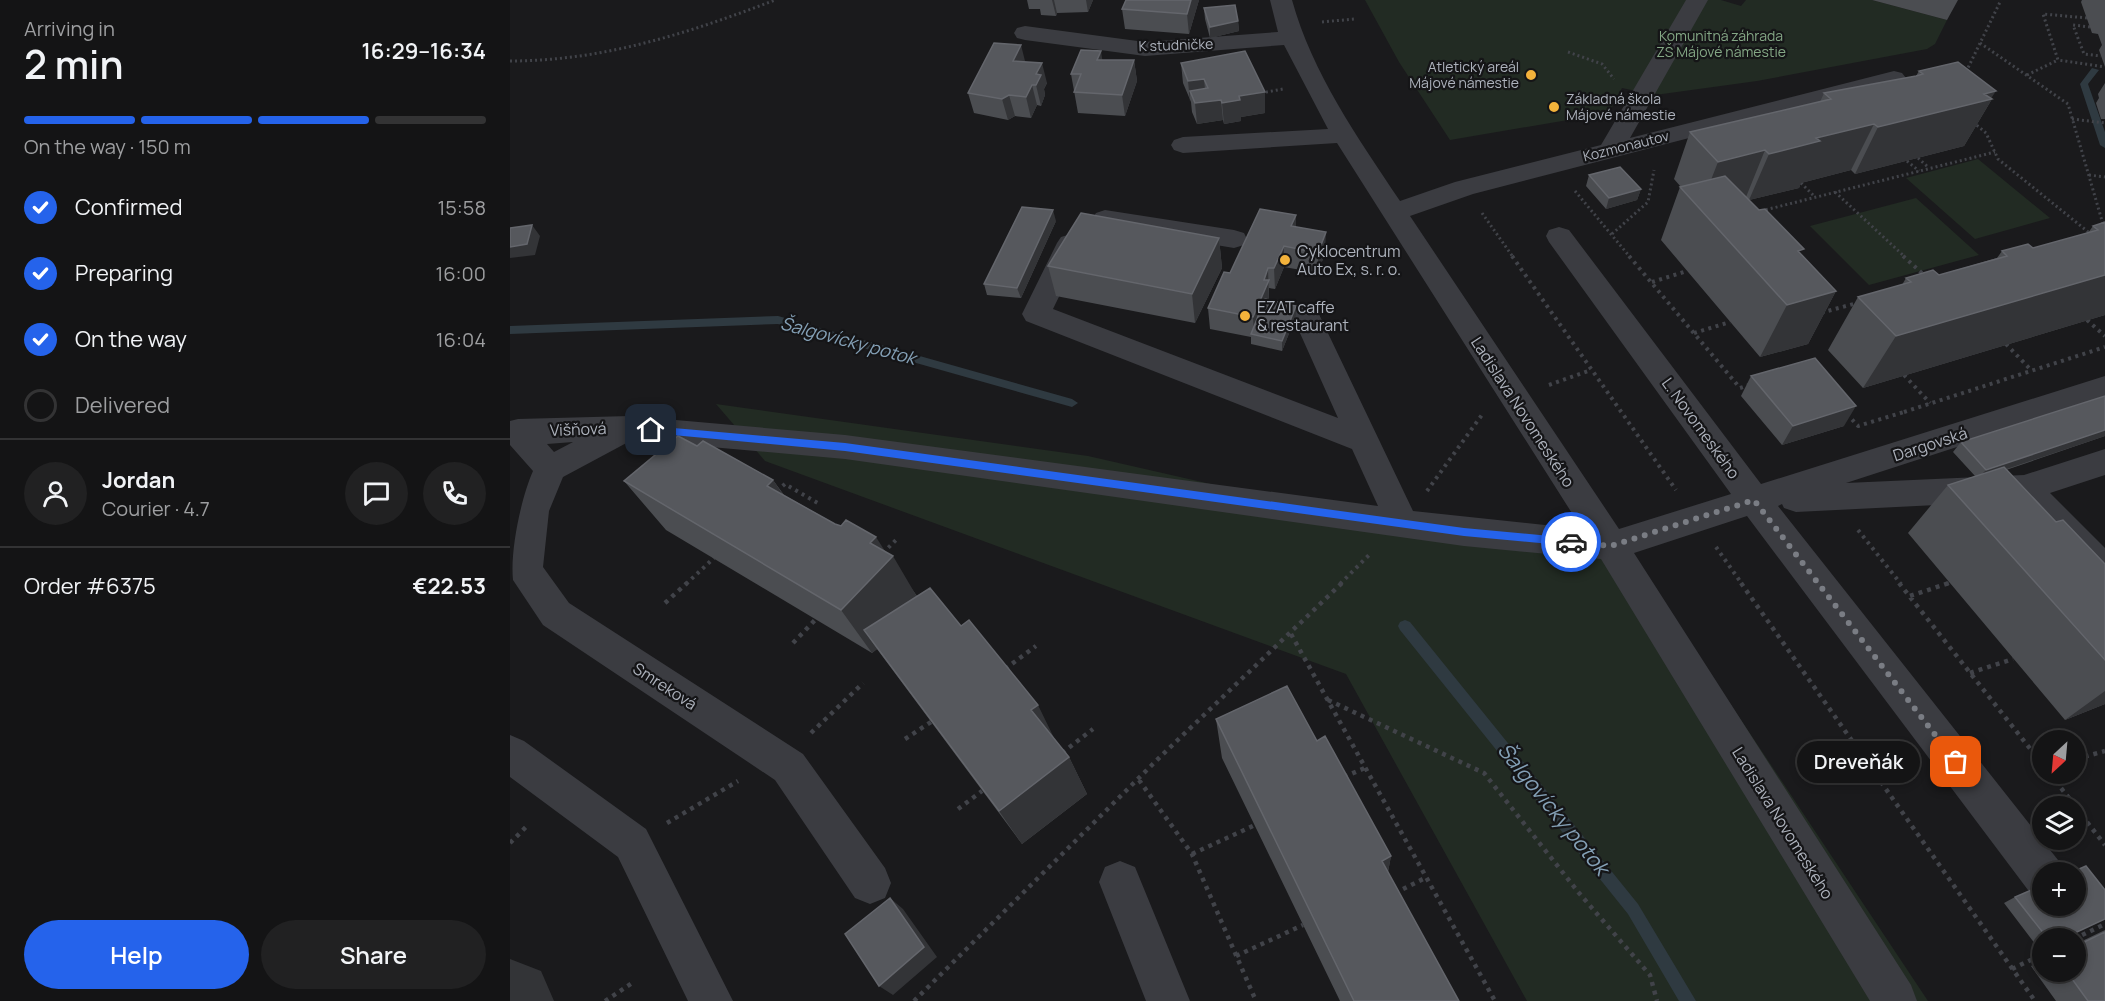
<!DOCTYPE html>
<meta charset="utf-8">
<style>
:root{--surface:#141415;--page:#212122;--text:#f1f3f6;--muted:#9d9ea0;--line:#333334;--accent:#2563eb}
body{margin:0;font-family:Manrope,sans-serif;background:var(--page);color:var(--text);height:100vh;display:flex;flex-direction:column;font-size:22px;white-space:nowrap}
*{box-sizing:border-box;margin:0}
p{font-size:20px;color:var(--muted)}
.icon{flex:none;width:33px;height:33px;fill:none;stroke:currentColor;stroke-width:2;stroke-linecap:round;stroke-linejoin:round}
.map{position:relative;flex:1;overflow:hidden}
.details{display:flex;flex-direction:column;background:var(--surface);width:510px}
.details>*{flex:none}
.needle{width:39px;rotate:206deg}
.tools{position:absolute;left:1522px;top:730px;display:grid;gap:12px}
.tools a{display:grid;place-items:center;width:54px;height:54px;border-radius:50%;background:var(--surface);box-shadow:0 3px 9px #0003,0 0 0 2px var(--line);font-size:30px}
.pin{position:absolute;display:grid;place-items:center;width:51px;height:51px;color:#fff;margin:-26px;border-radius:12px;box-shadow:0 3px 9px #0006}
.courier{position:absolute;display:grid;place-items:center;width:60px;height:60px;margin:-30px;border:4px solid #2563eb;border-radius:50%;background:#fff;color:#222;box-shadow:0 2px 8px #0007}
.bubble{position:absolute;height:42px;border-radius:21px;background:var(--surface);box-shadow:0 3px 9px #0003,0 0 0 2px var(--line);font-size:20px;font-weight:600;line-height:42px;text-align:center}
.overview em{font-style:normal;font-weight:600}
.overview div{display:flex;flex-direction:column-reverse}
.overview{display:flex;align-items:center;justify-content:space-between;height:102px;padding:0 24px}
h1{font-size:39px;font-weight:600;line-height:45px}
.bar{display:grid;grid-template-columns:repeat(4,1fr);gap:9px 6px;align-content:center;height:72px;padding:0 24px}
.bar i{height:8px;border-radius:4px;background:var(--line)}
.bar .on{background:var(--accent)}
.bar p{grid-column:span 4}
.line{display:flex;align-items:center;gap:15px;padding:0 24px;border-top:2px solid var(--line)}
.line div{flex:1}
.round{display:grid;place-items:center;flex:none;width:63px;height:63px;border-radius:32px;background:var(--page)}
ol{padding:0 24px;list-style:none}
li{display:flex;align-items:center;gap:18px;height:66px}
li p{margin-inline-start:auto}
li .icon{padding:6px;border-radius:50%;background:var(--accent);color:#fff;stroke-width:4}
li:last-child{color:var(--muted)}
li i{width:33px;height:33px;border:3px solid var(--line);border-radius:50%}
.action{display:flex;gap:12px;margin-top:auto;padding:12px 24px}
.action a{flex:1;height:69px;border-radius:36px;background:var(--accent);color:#fff;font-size:24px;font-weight:600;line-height:69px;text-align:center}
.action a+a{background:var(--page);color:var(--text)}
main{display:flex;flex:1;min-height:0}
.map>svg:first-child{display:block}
.green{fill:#222b23}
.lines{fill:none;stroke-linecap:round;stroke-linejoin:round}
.stream{fill:#2f3a41;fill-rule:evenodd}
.path-far2{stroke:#414349;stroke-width:3;stroke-dasharray:2 3;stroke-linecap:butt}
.path-far1{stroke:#414349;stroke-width:4;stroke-dasharray:3 4.5;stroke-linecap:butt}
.path{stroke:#414349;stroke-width:4.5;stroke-dasharray:4 5;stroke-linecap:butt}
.minor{fill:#3b3c41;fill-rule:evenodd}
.wall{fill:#4b4d51}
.shaded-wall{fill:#333437}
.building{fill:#56585d;stroke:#64666c;stroke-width:1.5}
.route{fill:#2563eb}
.done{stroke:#7a7d84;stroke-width:6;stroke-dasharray:0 10.8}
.poi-dot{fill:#f3b23b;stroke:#151517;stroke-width:2}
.labels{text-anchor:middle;stroke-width:4.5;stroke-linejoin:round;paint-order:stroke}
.far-park-label{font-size:14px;fill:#84a785;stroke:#151517}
.far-street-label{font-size:14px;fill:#adb2bc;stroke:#151517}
.far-poi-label{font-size:14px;fill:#adb2bc;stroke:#151517;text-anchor:end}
.poi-label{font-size:16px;fill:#adb2bc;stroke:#151517;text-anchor:start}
.street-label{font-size:16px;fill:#adb2bc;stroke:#151517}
.water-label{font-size:18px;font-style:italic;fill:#84a0b6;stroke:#151517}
.near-water-label{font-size:21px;font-style:italic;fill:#84a0b6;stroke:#151517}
</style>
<main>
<section class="details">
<div class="overview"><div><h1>2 min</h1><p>Arriving in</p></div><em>16:29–16:34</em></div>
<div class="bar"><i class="on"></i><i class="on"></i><i class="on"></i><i></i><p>On the way · 150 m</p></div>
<ol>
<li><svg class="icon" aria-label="check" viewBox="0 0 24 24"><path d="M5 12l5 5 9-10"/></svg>Confirmed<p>15:58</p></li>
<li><svg class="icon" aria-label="check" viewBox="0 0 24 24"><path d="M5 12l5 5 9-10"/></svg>Preparing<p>16:00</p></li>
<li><svg class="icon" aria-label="check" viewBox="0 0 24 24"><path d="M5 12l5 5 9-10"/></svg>On the way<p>16:04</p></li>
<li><i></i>Delivered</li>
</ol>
<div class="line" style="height:108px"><a class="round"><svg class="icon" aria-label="person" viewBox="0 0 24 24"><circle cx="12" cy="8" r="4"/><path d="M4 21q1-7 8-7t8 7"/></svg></a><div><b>Jordan</b><p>Courier · 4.7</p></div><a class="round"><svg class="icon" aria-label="chat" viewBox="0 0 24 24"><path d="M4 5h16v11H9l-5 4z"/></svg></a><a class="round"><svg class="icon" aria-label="phone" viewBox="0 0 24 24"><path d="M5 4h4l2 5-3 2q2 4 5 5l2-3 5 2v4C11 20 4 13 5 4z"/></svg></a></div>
<div class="line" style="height:78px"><div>Order #6375</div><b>€22.53</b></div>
<div class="action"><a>Help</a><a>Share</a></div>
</section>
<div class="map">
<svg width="1595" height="1001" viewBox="0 0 1595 1001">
<rect width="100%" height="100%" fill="#1a1a1c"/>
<path class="green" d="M855 0H1211L1231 6 1236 0H1362L1437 20 1425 44 1417 49 1247 81 1145 95 1112 88 1099 113 940 140 889 62Z
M1468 159 1540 218 1465 239 1396 178Z
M1406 198 1469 255 1359 285 1300 226Z
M206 404 578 456 889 527 1106 532 1418 1001H1017L836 674 255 461Z"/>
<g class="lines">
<path class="stream" d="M1582 68 1589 70 1578 84 1595 132V148L1590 145 1570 84Z
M268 316 562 399 568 403 562 407 268 324 0 334V326Z
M895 620 900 622 1128 904 1186 1001H1169L1118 914 890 630 888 626 890 622Z"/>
<path class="path-far2" d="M1577 18 1533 14 1548 60 1595 67
M812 22 844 19
M1580 27 1563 25 1574 54 1591 56
M1470 43 1558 104 1595 231
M1058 52 1092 64 1104 79
M0 61C93 61 179 33 265 0
M1456 72 1491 0
M1517 75 1548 60
M751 93 773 89
M1562 119 1595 123
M1463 122 1476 133 1488 159 1582 235
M1408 158 1419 168
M1397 161 1409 171
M1579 175 1595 177
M1291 183 1305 197
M1065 191 1120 257
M1325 192 1395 257
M1251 211 1485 152
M972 213 1003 257
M1102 234 1138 202 1144 170"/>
<path class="path-far1" d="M1002 256 1166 490
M1119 256 1230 388 1239 385
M1393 256 1414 275
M1142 282 1177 271
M1312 310 1314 312 1347 303
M1577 320 1595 336
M1184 333 1220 322
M1496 344 1522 371
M1394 375 1420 403
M1039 385 1081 370
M1394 412 1595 347
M1337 414 1348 426 1394 412
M267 491 275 484 311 505
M917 491 974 412
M1348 530 1391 584
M1206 547 1232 584
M373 553 386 540
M176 584 204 558
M830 584 860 554
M1436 584 1439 583"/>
<path class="path" d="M1231 583 1525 1001
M1389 583 1533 765
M1400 596 1439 583
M155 603 177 583
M781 634 985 1001
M283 643 306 619
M495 669 526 646
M1460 673 1503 659
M818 700 974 773 1069 893 1140 975 1147 1001
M301 733 353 683
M395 739 421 722
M552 753 583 729
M1566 759 1595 751
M1540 774 1566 807
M834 777 857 767
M629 780 682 854 746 1001
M1566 808 1595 845
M448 809 472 791
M157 823 228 781
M0 843 16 827
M682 854 745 825
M885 893 917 877
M1564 939 1595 924
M726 956 793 925
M1502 969 1533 954
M95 1001 122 983
M404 1001 650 757 832 583"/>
<path class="minor" d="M760 0H782C802 73 848 138 890 201L945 182 1091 145 1176 0H1198L1120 138 1384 71 1392 73 1396 78 1392 83 963 194 900 216 1109 529 1221 494 1039 242 1036 236 1039 230 1049 227 1059 230 1251 484 1595 376V399L1336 483 1514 475 1595 449V475L1540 493 1595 548V585L1583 580 1507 501 1286 512 1274 508 1272 504 1268 506 1548 860 1553 873H1533V896L1518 890 1237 516 1124 553 1401 985 1407 1001H1360L1091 559 954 546 335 459 122 440 53 477 39 511 33 567 59 603 293 754 375 868 381 883 375 898 360 904 345 898 265 780 33 625 3 580C0 551 11 498 23 471L0 445V421L8 419 120 416 335 435 868 506 842 449 516 321 512 314 547 243 551 237 561 234 571 237 575 243 543 309 828 418 781 313 785 306 795 303 805 306 903 511 1072 529 827 143 673 153 664 150 661 145 664 140 673 137 818 129 774 45 635 56 515 40 507 38 504 33 507 28 515 26 635 42 768 32ZM63 442 44 452 37 444Z
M595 210 724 230 734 233 737 239 734 245 724 248 586 225 582 219 586 213Z
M0 735 14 741 136 829 223 1001H178L108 857 0 777Z
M610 861 625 867 680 1001H636L589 882 595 867Z"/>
</g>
<path class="wall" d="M517 0H583L578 12 547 13 546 16 531 15 530 9H519Z
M689 0 679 34 615 29 612 9Z
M1362 0H1448L1437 20Z
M1572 0H1595V67L1589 50 1592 45 1588 34 1582 33 1571 2Z
M694 8 728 21 729 31 700 38 695 19Z
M592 60H624L627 81 615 116 568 113 561 74Z
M515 62 537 83 534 89 535 95 531 106 527 105 521 118 505 116 498 120 464 113 458 93Z
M671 63 755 113 731 117V121L714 124 713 120 687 124 682 112 681 102 673 83Z
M1409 71 1482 99 1454 146 1345 174 1341 170 1291 183 1289 188 1239 200 1326 291 1298 344 1250 357 1151 240 1170 187H1171L1164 179 1180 132 1310 102 1314 93 1406 76Z
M1595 83V119H1591L1586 103 1589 98 1588 94Z
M1079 175 1131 189 1127 200 1096 209 1076 186Z
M786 215V227L815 253 808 273 774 267 765 289 759 288V300L786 316 772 351 741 344V337L700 329 698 308 720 273Z
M546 221 511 298 477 295 474 284Z
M1595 222V315L1353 388 1318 350 1348 297 1392 285 1396 278 1429 275 1487 258 1492 251 1523 248 1578 233 1583 226Z
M709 238 712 268 685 323 546 296 538 266Z
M1241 376 1334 426 1272 445 1231 396Z
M1595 436 1496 470 1546 522 1595 564V704L1555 720 1398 533 1438 485 1465 476 1443 452 1451 442Z
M187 446 263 480 274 495 375 552 407 596 545 740 559 757 577 794 512 844 367 649 362 653 156 530 114 481Z
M706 719 807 741 881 856 878 872 949 1001H830L712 758Z
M1505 897 1552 939H1533V948L1529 949 1494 903Z
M1595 930V1001H1546L1521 966 1533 960V972H1566V944Z"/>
<path class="shaded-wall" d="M542 0H544L547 13 546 16Z
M576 0H583L578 12Z
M681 0H689L679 34 677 14Z
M728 21 729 31 700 38V27Z
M511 45 516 65 503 61Z
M591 51 594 71 587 60Z
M624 60 627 81 615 116 612 95Z
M532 63 537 83 534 89 535 95 531 106 526 85V74Z
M694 79 696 99 680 91V102L678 81Z
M522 85 527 105 521 118 516 97Z
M1486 91 1480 100 1482 99 1454 146 1345 174 1368 127 1474 94Z
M755 92V113L731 117V121L714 124 712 103 729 96Z
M499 95 505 116 498 120 492 99Z
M711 100 713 120 687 124 685 103Z
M1364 124 1341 170 1291 183 1289 188 1239 200 1259 154 1306 138Z
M1255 150 1236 197 1190 208 1208 162Z
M1131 189 1127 200 1096 209 1099 198Z
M543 210 546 221 511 298 507 288Z
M786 215V236L781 226Z
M22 225 30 236 25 255 0 258V247Z
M816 232 815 253 808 273V253Z
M709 238 712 268 685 323 682 294Z
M774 246V267L765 289 764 268Z
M758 268 759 301 744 335 743 317Z
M1595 275V315L1353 388 1386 336Z
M1326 291 1298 344 1250 357 1277 305Z
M786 306V316L772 351V341Z
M1346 406 1334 426 1272 445 1283 426Z
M1595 430V436L1467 479 1476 470Z
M263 480 296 528 257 486Z
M366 537 380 559 383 556 410 602 354 630 367 649 362 653 331 610 360 543Z
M1595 691V704L1555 720Z
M528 705 547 744 521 710Z
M559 757 577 794 512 844 489 811Z
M881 856 875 887 872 861Z
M380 898 393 909 427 957 383 995 369 986Z
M0 959 31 971 44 1001H0Z"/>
<path class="building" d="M616 0H681L677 14 612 9Z
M725 5 728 21 700 27 694 8Z
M484 43 511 45 503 61 532 63 526 74 531 75 526 85H522L516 97 499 95 492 99 458 93Z
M571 50 591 51 587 60H624L612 95 564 92 571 74H561Z
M735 51 755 92 729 96 730 100 712 103 711 100 685 103 680 91 698 88 694 79 678 81 671 63Z
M1448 62 1486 91 1474 94 1482 99 1368 127 1364 124 1306 138 1310 141 1259 154 1255 150 1208 162 1180 132 1321 99 1314 93 1406 76 1413 74 1409 71Z
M1110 167 1131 189 1099 198 1079 175Z
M1215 176 1249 210 1255 209 1294 249 1288 251 1326 291 1277 305 1170 187Z
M512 207 543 210 507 288 474 284Z
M750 209 786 215 781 226 816 232 808 253 774 246 764 268H758L754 280H759L743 317 698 308 714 272 720 273Z
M571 213 709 238 682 294 538 266Z
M1595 222V275L1386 336 1348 297 1401 282 1396 278 1423 270 1429 275 1497 256 1492 251 1518 244 1523 248 1588 230 1583 226Z
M22 225 17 244 0 247V228Z
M755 299 786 306 772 341 741 334Z
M1305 358 1346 406 1283 426 1241 376Z
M1595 396V430L1476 470 1451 442Z
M168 436 187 446 193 441 263 480 257 486 325 524 331 526 336 520 366 537 360 543 383 556 331 610 114 481Z
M1494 467 1546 522 1553 520 1595 564V660L1438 485Z
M420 588 451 626 459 620 528 705 521 710 559 757 489 811 354 630Z
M777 686 807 741 815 736 881 856 872 861 949 1001H844L706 719Z
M1576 866 1595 890V919L1552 939H1538L1505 897 1533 885V906H1566V873H1560Z
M380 898 414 947 369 986 335 934Z
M1595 932V1001H1578L1557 972H1566V946Z"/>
<path class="route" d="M141 426 335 443 954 528 1061 538 1066 542 1061 546 954 536 335 451 141 433 137 430Z"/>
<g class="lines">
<path class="done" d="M1061 542 1101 546 1244 500 1446 762"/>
</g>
<g class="poi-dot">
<circle cx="1021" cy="75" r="6"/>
<circle cx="1044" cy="107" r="6"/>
<circle cx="775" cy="260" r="6"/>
<circle cx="735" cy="316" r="6"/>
</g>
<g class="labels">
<g class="far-park-label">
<text x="1211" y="41">Komunitná záhrada<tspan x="1211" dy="16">ZŠ Májové námestie</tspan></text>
</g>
<g class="far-street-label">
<text transform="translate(666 45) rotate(-2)" y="5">K studničke</text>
<text transform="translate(1116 146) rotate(-14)" y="5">Kozmonautov</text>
</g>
<g class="far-poi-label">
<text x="1009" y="72">Atletický areál<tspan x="1009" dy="16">Májové námestie</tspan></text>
<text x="1056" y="104" text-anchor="start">Základná škola<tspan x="1056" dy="16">Májové námestie</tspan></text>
</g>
<g class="poi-label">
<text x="787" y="257">Cyklocentrum<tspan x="787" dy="18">Auto Ex, s. r. o.</tspan></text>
<text x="747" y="313">EZAT caffe<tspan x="747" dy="18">&amp; restaurant</tspan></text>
</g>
<g class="street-label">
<text transform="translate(1013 412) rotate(57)" y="6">Ladislava Novomeského</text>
<text transform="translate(1191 428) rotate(54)" y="6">L. Novomeského</text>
<text transform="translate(68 429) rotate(-2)" y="6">Višňová</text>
<text transform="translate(1420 444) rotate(-18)" y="6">Dargovská</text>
<text transform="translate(155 686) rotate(33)" y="6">Smreková</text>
<text transform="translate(1273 823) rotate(58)" y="6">Ladislava Novomeského</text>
</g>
<g class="water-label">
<text transform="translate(338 341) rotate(15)" y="6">Šalgovícky potok</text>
</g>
<g class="near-water-label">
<text transform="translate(1043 809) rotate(51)" y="7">Šalgovícky potok</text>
</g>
</g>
</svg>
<div class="tools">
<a><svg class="needle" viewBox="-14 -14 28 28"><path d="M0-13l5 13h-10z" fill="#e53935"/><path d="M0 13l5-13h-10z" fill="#9d9ea0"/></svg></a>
<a><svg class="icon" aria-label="layers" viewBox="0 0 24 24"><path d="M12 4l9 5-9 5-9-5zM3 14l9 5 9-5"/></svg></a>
<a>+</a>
<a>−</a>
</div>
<div class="pin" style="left:1446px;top:762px;background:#ea580c"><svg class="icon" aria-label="bag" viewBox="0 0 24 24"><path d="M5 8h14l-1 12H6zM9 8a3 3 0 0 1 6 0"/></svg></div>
<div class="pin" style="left:141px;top:430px;background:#1f2937"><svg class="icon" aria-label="home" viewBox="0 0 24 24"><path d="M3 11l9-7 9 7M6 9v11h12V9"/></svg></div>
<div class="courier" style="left:1061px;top:542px"><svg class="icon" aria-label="car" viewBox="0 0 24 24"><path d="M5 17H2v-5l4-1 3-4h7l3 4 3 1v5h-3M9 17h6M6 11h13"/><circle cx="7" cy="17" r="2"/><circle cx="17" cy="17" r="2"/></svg></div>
<div class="bubble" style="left:1287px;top:741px;width:123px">Dreveňák</div>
</div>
</main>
